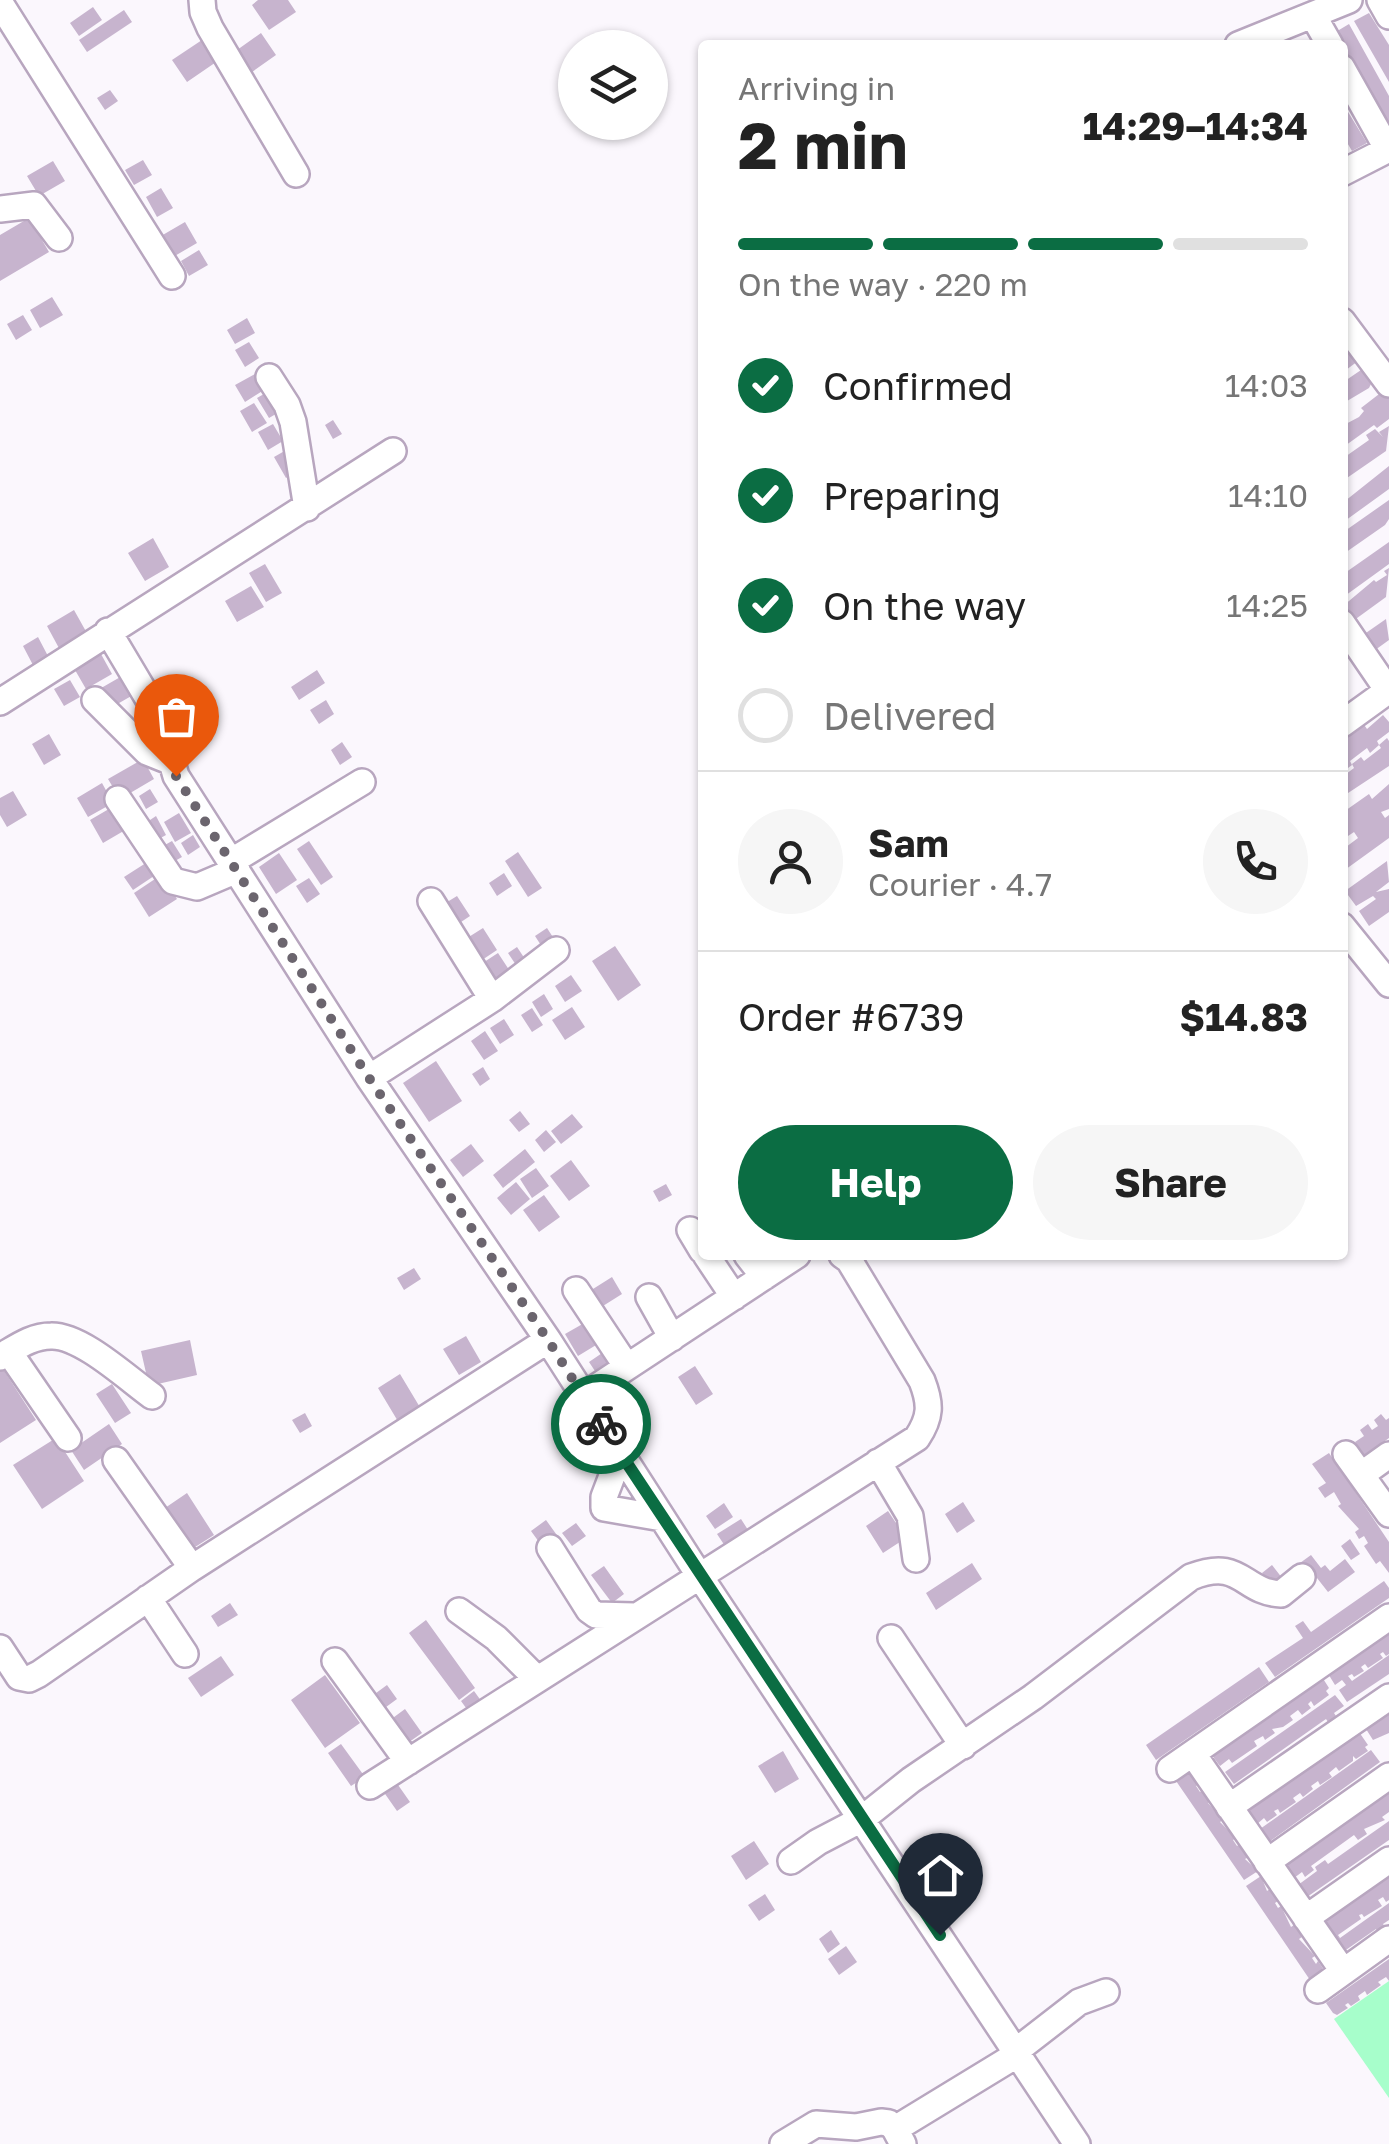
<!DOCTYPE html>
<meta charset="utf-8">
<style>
:root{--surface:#fff;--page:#f6f6f6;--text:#222;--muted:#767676;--line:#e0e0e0;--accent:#0b6d43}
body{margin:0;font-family:"Golos Text",sans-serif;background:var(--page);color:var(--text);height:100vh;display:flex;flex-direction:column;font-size:38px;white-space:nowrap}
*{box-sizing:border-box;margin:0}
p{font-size:32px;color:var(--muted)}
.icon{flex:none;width:55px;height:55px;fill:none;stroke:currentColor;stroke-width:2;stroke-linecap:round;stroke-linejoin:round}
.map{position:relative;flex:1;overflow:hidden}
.details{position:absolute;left:698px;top:40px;width:650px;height:1220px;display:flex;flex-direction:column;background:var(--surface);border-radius:10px;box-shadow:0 2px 8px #0004}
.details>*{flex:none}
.controls{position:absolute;left:558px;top:30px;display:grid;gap:20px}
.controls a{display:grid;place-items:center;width:110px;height:110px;border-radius:50%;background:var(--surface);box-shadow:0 2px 8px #0004;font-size:50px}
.pin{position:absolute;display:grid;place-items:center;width:85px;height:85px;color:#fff;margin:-102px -42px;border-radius:50% 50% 50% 0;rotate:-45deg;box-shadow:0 0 10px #0007}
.pin .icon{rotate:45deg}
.courier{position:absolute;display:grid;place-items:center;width:100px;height:100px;margin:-50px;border:8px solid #0b6d43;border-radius:50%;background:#fff;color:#222;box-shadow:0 2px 12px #0007}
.summary em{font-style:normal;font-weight:700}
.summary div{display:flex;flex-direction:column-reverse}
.summary{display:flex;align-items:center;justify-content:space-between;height:170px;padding:0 40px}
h1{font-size:65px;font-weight:700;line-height:75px}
.bar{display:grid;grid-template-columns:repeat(4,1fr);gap:15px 10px;align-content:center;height:120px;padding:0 40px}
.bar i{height:12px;border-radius:8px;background:var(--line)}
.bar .current{background:var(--accent)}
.bar p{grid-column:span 4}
.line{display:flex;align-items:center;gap:25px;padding:0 40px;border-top:2px solid var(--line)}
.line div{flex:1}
.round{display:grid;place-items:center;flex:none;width:105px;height:105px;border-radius:52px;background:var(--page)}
ol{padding:0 40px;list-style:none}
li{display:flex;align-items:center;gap:30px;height:110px}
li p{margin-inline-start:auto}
li .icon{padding:10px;border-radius:50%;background:var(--accent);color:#fff;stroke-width:4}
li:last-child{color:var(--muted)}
li i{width:55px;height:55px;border:5px solid var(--line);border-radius:50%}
.cta{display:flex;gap:20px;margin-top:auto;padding:20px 40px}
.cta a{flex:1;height:115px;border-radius:60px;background:var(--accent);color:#fff;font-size:40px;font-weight:700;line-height:115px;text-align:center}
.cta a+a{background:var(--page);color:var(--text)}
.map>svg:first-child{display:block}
.green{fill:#a7fecb}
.building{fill:#c7b4ce;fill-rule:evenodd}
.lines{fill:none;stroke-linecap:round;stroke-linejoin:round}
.minor-casing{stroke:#b8a6bf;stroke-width:30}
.minor{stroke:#fff;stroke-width:25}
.done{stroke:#6b656e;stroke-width:10;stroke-dasharray:0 18}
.route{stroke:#0b6d43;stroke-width:12}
</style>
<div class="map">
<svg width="1389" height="2144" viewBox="0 0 1389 2144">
<rect width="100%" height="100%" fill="#fbf7fd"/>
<path class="green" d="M1389 1981V2098L1334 2019Z"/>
<path class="building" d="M258 0H288L296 12 269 30 252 5Z
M93 7 102 20 79 36 70 23Z
M124 10 132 22 87 52 79 40Z
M1369 13 1389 45V82L1354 21Z
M1349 24 1389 96V124L1385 126 1334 33Z
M261 33 276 55 245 77 230 55Z
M208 36 222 58 187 82 172 60Z
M110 90 118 101 105 110 97 98Z
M1342 102 1367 143 1352 151 1342 134Z
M143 160 152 175 134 185 125 170Z
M53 161 65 181 39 196 27 176Z
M161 188 173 208 157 217 146 197Z
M29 218 49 252 0 281V235Z
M185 222 197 243 173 257 161 236Z
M199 250 208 265 189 276 181 261Z
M52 297 63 315 40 328 30 310Z
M23 315 32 330 16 340 7 324Z
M247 318 255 333 235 344 227 330Z
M249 342 259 358 245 367 235 350Z
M1348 347 1358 361 1342 373V351Z
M1361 370 1371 384 1369 388 1342 404V383Z
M255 374 264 390 245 402 235 385Z
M269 391 281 411 269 418 257 398Z
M1383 391 1389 399V419L1377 428 1374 425 1342 448V426L1359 417 1364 411 1361 408Z
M254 403 267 423 252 432 240 411Z
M333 420 342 434 333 439 325 425Z
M273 424 283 441 268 450 258 432Z
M1389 426 1386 451 1344 480 1342 459 1369 440 1366 435 1375 429 1383 437 1379 432Z
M288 449 300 470 286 478 274 457Z
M1389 466V489L1342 523V497L1345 501Z
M1389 500V519L1385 525 1342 555V533Z
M153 538 169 567 145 581 128 553Z
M1389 542V564L1342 598V575Z
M265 564 282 593 266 602 249 573Z
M1389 568 1386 597 1353 621 1343 606 1374 580 1376 582 1387 575 1384 571Z
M251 586 264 607 237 622 225 601Z
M74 610 88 635 60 650 47 626Z
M1386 619 1389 640 1371 653 1363 635Z
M38 637 49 658 34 667 23 646Z
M101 654 112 674 86 689 75 670Z
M317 670 325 683 299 700 291 687Z
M129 672 140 691 107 710 96 691Z
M70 680 80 697 64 706 54 689Z
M326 700 334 714 319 724 310 710Z
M1383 715 1389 722V732L1377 741 1379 745 1387 738 1389 741V766L1342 797 1345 737 1362 722 1367 729ZM1379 745 1381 748 1364 761 1361 757 1352 764 1354 768 1346 774 1344 771 1352 765 1350 761 1367 748 1370 753Z
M49 734 61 755 44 765 32 744Z
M342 742 352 757 340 765 331 750Z
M143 759 154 779 120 799 108 779Z
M102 783 113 803 88 817 77 798Z
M1389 784V809L1381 812 1385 818 1389 815V838L1342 872V850L1358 838 1354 832 1342 840V813L1369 794 1372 799Z
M150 789 158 802 146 809 139 796Z
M13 791 27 815 7 827 0 815V798Z
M114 806 127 829 103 843 90 820Z
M179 813 191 833 175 842 164 822Z
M156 816 166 835 157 840 147 822Z
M193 835 200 847 188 855 181 843Z
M172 841 182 857 173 862 163 846Z
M309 841 333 877 321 885 297 849Z
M518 852 542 888 528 897 505 861Z
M279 853 297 880 276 894 259 867Z
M149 861 157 874 133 890 124 877Z
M1387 861 1389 882 1376 892 1389 889V912L1369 926 1359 911 1376 899 1373 896 1356 906 1345 891Z
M504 873 512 886 497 896 489 883Z
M161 875 177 899 149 917 134 893Z
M309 878 320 894 307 903 296 886Z
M457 896 470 916 452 928 439 907Z
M483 928 497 950 479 962 464 940Z
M547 928 558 945 546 953 535 936Z
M615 946 641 985 618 1001 592 961Z
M517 947 529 965 520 971 508 953Z
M498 953 515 979 495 992 478 966Z
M571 975 582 991 565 1002 555 986Z
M544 994 553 1009 541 1017 532 1002Z
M572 1007 585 1027 565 1040 552 1020Z
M532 1008 543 1025 532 1032 521 1015Z
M504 1019 514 1035 500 1044 490 1028Z
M485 1031 498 1051 484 1060 471 1041Z
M436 1061 462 1101 429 1122 403 1083Z
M483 1067 490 1079 480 1086 472 1074Z
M520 1111 530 1124 519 1132 509 1120Z
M572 1114 583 1127 561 1144 551 1131Z
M546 1130 556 1142 544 1152 535 1140Z
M471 1144 484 1161 463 1177 450 1160Z
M525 1149 535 1162 503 1188 493 1175Z
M571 1160 590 1186 569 1201 550 1176Z
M536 1168 549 1186 532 1198 520 1179Z
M516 1182 530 1199 511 1215 497 1198Z
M666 1184 672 1195 659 1202 653 1191Z
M544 1195 560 1217 539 1232 523 1210Z
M414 1268 421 1279 404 1290 397 1278Z
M612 1277 622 1294 595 1311 585 1294Z
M593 1318 606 1339 578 1356 565 1334Z
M466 1336 481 1362 459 1375 443 1349Z
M190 1340 197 1375 149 1386 141 1351Z
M608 1349 618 1365 599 1377 589 1362Z
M695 1366 713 1394 696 1405 678 1377Z
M3 1369 36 1420 0 1443V1371Z
M400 1374 421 1409 399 1423 378 1388Z
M112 1384 131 1413 115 1423 96 1394Z
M305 1413 312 1426 300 1433 292 1420Z
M1381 1414 1386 1420 1389 1418V1438L1364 1456 1355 1442 1364 1436 1360 1430 1368 1424 1372 1430 1378 1426 1374 1420Z
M109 1424 122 1444 84 1470 71 1450Z
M56 1438 84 1481 42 1509 13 1465Z
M1329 1453 1389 1542V1573L1380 1561 1376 1564 1364 1546 1368 1543 1364 1536 1359 1539 1355 1532 1359 1529 1338 1506 1341 1504 1334 1492 1325 1498 1318 1488 1326 1483 1312 1464Z
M187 1493 214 1535 192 1549 165 1508Z
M963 1502 975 1521 957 1533 945 1514Z
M724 1503 733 1517 715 1529 706 1516Z
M888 1511 906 1538 883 1553 866 1526Z
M741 1519 750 1533 727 1549 717 1534Z
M546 1520 559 1538 544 1549 531 1531Z
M576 1523 586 1536 572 1546 562 1533Z
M1350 1539 1360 1554 1351 1560 1341 1546Z
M1311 1555 1321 1568 1325 1565 1330 1571 1345 1559 1355 1572 1328 1592 1317 1578 1313 1581 1300 1563Z
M972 1563 982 1579 936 1610 926 1593Z
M1272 1565 1286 1583 1276 1590 1262 1573Z
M604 1566 624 1594 612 1603 591 1575Z
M1384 1581 1389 1588V1598L1275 1677 1265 1663 1303 1638 1295 1626 1303 1621 1311 1632Z
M230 1603 238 1615 218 1627 211 1616Z
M426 1620 475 1688 459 1700 409 1633Z
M1389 1630V1654L1386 1656 1383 1652 1380 1654 1383 1658 1368 1668 1365 1664 1361 1667 1364 1671 1354 1677 1352 1674 1348 1676 1352 1681 1389 1655V1674L1347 1702 1339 1690 1346 1685 1342 1680 1335 1685 1327 1672Z
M221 1656 234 1675 201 1697 188 1678Z
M1259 1667 1269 1682 1156 1760 1146 1745Z
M325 1675 360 1723 325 1748 291 1700Z
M1322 1677 1329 1688 1326 1691 1329 1695 1314 1706 1311 1701 1308 1704 1311 1708 1302 1715 1298 1710 1290 1716 1293 1720 1283 1727 1272 1729 1275 1733 1265 1740 1263 1736 1254 1741 1257 1746 1232 1763 1229 1759 1220 1766 1211 1754Z
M387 1685 397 1699 382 1710 372 1696Z
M474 1691 487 1709 474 1719 461 1701Z
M1335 1695 1344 1706 1334 1713 1338 1719 1330 1725 1326 1719 1234 1784 1225 1772Z
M405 1709 422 1733 402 1747 386 1723Z
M1389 1711V1733L1373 1740 1366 1729 1377 1720 1373 1714Z
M1359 1732 1368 1745 1365 1747 1368 1751 1356 1759 1353 1756V1761L1339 1771 1336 1767 1329 1773 1332 1777 1320 1785 1318 1781 1311 1786 1313 1789 1303 1797 1300 1793 1293 1798 1296 1802 1280 1813 1278 1809 1274 1811 1277 1815 1267 1822 1264 1818 1256 1825 1247 1812Z
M341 1744 365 1777 351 1786 328 1753Z
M1371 1750 1380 1762 1269 1842 1260 1829Z
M783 1751 799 1779 775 1793 758 1766Z
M1189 1768 1200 1784 1196 1786 1200 1792 1203 1790 1211 1801 1208 1803 1223 1820 1220 1822 1236 1838 1233 1840 1237 1846 1240 1844 1249 1857 1245 1859 1258 1871 1244 1880 1174 1778Z
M396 1782 410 1802 397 1811 383 1791Z
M1389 1793V1812L1382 1817 1385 1820 1364 1829 1367 1834 1358 1840 1354 1835 1311 1866 1314 1870 1305 1877 1302 1872 1294 1878 1286 1866Z
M1389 1821V1840L1307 1897 1298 1885 1317 1871 1315 1867 1325 1860 1328 1864Z
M754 1841 769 1864 746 1880 731 1856Z
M1389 1873V1900L1386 1902 1383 1897 1378 1900 1382 1906 1364 1917 1362 1914 1359 1915 1361 1919 1338 1935 1340 1938 1389 1903V1920L1383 1924 1386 1928 1378 1934 1376 1929 1343 1952 1323 1921 1381 1882 1376 1875Z
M1261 1876 1267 1891 1270 1889 1278 1901 1275 1903 1278 1908 1281 1906 1291 1927 1294 1925 1302 1937 1299 1939 1315 1956 1312 1958 1316 1964 1318 1961 1324 1970 1310 1980 1246 1886Z
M765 1894 775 1910 759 1921 748 1905Z
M831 1930 840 1944 828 1953 819 1939Z
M846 1946 857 1962 839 1975 828 1959Z
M1389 1959V1981L1386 1977 1378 1982 1381 1985 1367 1995 1365 1991 1358 1996 1360 2000 1351 2006 1348 2003 1345 2005 1348 2008 1337 2015 1333 2013 1326 2003Z"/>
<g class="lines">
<g class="minor-casing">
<path id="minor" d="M202 0 203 12 210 28 296 174
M1380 0 1389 16
M0 3 172 276
M1314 17 1330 45
M1238 45 1349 0
M1342 68 1388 150
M1342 173 1389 149
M0 209 34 205 59 238
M1342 321 1389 384
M269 377 287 405 293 422 307 508
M1342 623 1389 692
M108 631 158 715 176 776 369 1078 548 1340
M95 700 147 752 172 762
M0 702 393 451
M1342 724 1389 690
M118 799 173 881 197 887 237 870
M232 861 362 782
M431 901 492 999
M1342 926 1389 984
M369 1078 492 999 556 950
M690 1230 702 1250
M706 1255 734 1297
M747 1255 764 1277
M576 1290 627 1367
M649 1297 672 1338
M9 1352 68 1438
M0 1357C16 1348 31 1336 51 1336 81 1335 127 1378 152 1396
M583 1396 797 1255
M1346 1454 1389 1514
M620 1455 604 1497V1508L662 1518
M116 1460 192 1568
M878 1462 910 1516 916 1559
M1361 1475 1389 1455
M550 1548 589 1610 596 1615 634 1616
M148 1598 185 1654
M459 1611 496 1638 537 1679
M891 1638 963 1746
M0 1648 19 1677 29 1679 39 1674 192 1568 548 1340 699 1575 1077 2144
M335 1661 408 1762
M1193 1754 1343 1971
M1170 1769 1389 1617
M370 1786 917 1438C931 1417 931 1404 922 1381L849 1260 842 1255
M1229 1807 1389 1697
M791 1861 818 1842 862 1819 911 1780 1033 1697 1191 1577C1242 1557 1241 1592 1281 1594L1302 1577
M1267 1862 1389 1776
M1306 1918 1389 1860
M1318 1990 1389 1939
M1016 2051 1079 2002 1106 1992
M783 2144 816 2124 856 2127 881 2122 889 2123 895 2129
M903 2144 895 2129 1018 2054"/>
</g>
<use href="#minor" class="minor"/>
</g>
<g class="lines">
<path class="done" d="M176 776 369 1078 548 1340 601 1424"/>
<path class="route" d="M601 1424 940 1935"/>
</g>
</svg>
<div class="controls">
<a><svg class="icon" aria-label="layers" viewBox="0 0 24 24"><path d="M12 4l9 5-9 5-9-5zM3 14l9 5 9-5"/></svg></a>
</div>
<div class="pin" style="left:176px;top:776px;background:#ea580c"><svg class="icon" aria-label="bag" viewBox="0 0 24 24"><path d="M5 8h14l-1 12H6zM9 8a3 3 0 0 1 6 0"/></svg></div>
<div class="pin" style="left:940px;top:1935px;background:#1f2937"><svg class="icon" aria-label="home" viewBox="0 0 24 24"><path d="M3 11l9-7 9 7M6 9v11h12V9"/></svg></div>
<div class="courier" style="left:601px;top:1424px"><svg class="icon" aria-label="bike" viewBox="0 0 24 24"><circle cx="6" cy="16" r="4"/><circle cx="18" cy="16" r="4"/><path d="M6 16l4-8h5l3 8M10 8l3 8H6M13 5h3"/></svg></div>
<section class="details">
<div class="summary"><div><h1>2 min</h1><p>Arriving in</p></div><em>14:29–14:34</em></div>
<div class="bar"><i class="current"></i><i class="current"></i><i class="current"></i><i></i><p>On the way · 220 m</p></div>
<ol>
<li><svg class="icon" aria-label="check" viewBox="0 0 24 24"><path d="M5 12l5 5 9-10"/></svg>Confirmed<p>14:03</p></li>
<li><svg class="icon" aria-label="check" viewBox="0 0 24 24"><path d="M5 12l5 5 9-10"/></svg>Preparing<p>14:10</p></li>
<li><svg class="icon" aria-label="check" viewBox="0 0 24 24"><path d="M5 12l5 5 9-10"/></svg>On the way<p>14:25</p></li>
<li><i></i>Delivered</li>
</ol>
<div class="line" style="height:180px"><a class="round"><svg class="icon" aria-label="person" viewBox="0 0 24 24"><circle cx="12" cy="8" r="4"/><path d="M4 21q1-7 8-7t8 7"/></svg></a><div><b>Sam</b><p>Courier · 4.7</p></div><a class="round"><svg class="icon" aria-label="phone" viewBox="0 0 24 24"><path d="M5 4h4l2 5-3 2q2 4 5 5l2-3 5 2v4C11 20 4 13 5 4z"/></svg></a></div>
<div class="line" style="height:130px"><div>Order #6739</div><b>$14.83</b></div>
<div class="cta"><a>Help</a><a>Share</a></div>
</section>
</div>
